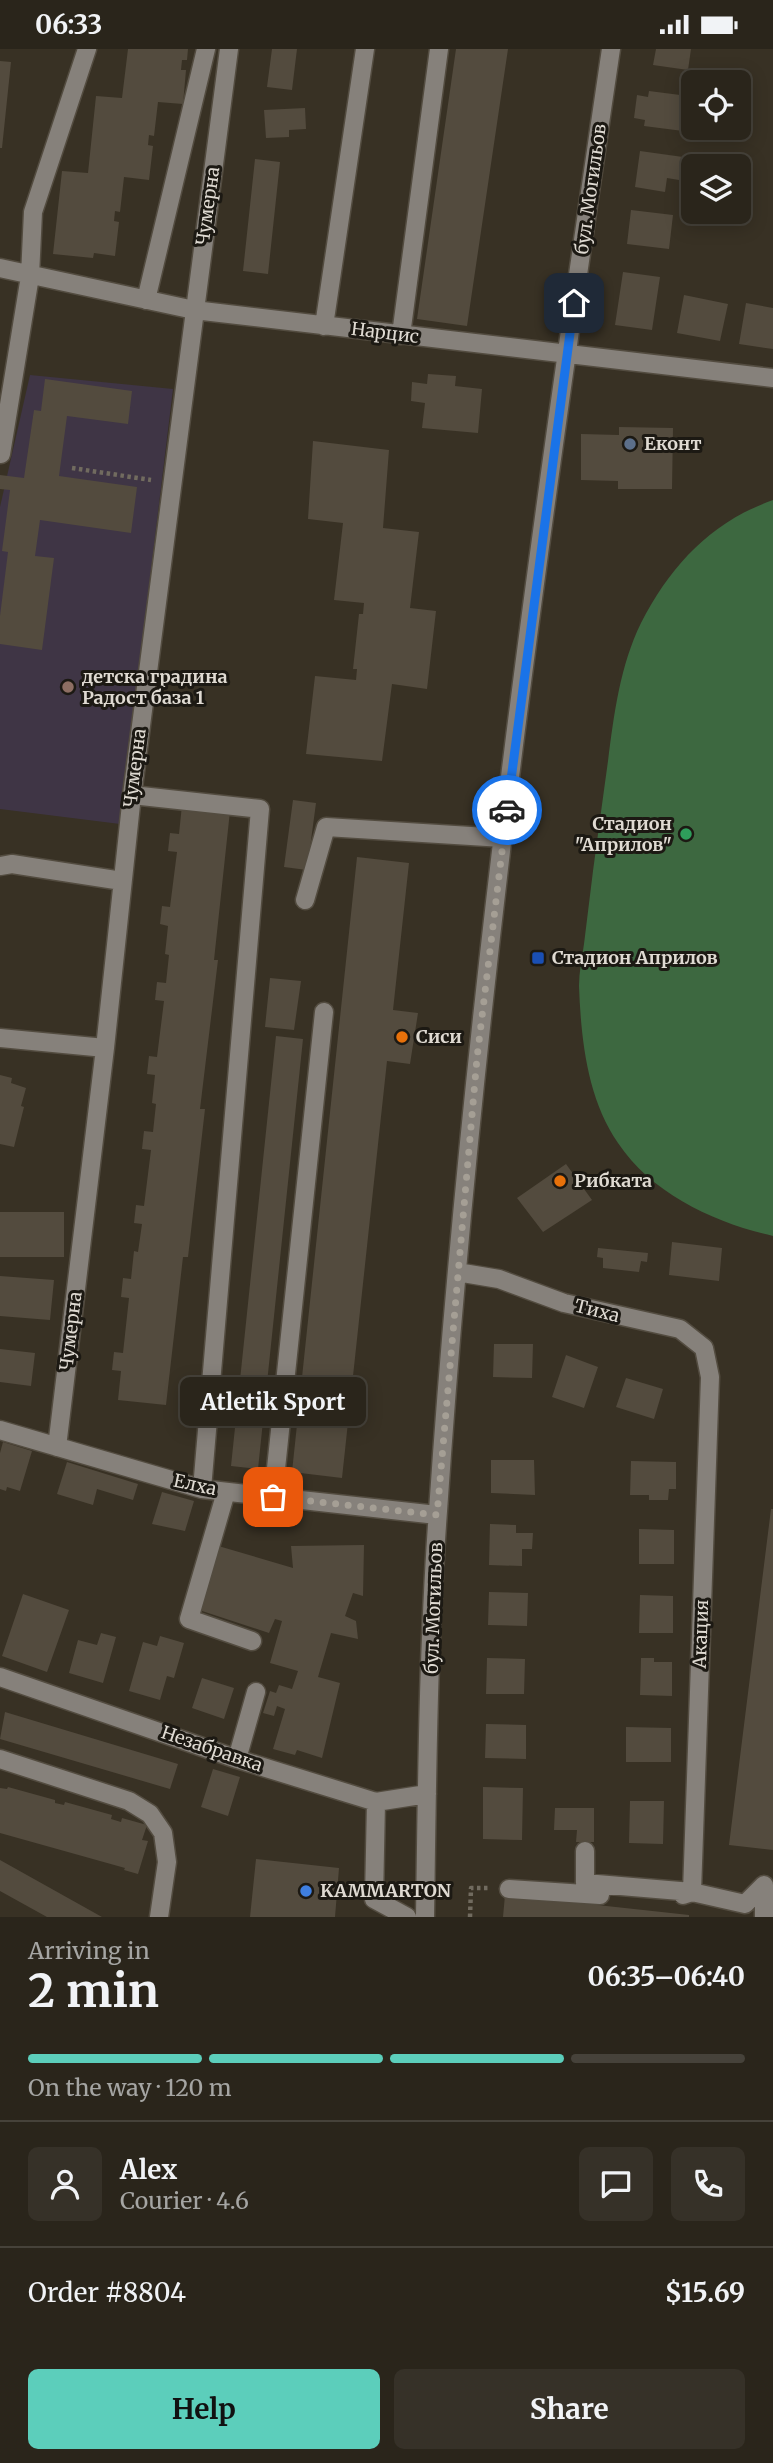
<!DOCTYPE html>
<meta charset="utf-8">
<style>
:root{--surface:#2a251b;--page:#363128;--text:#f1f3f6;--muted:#a5a5a3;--line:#46423a;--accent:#5ccebb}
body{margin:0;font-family:Merriweather,serif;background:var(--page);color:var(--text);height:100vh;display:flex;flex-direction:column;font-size:26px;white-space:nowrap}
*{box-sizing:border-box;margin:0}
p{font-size:23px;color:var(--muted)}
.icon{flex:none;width:38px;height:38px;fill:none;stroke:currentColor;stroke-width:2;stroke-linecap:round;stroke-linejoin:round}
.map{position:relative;height:1868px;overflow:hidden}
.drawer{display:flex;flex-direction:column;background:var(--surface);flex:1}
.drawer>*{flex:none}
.controls{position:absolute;left:681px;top:21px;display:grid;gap:14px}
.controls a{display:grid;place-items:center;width:70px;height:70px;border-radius:10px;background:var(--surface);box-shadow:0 4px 18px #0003,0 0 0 2px var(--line);font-size:35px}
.pin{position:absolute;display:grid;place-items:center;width:60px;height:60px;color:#fff;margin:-30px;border-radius:14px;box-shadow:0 4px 10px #0006}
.courier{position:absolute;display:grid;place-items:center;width:70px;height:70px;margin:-35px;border:5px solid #1a73e8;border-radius:50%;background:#fff;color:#222;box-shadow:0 2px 9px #0007}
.bubble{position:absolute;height:49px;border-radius:10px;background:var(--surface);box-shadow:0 4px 18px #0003,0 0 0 2px var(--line);font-size:23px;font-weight:700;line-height:49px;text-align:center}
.headline em{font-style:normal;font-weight:700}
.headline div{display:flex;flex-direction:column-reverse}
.headline{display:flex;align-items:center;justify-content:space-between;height:119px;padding:0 28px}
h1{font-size:46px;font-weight:700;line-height:52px}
.bar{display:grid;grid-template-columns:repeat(4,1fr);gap:10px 7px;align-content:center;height:84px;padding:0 28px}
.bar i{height:9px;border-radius:5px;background:var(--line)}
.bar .current{background:var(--accent)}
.bar p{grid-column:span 4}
.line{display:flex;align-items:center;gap:18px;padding:0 28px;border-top:2px solid var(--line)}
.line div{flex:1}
.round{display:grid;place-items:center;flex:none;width:74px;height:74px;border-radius:10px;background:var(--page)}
.primary-button{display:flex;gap:14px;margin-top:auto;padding:14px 28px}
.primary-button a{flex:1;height:80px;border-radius:10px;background:var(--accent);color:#111;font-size:28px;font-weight:700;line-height:80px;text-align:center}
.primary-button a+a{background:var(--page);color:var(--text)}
.status{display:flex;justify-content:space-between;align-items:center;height:49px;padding:0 35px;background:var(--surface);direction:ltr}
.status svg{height:19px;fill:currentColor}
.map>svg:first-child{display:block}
.education{fill:#3f3545}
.garden{fill:#3d6840}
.building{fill:#534b3e}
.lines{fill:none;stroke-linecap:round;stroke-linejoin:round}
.minor-casing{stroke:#534c40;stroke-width:21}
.path{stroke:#716b5f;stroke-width:4.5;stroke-dasharray:3.5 3.5;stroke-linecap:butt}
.minor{stroke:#86817b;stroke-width:18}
.done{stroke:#a59f95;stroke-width:7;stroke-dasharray:0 12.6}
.route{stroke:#1a73e8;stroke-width:9}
.service-dot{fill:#5c6f8a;stroke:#1c1913;stroke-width:2.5}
.education-dot{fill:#8d6e63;stroke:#1c1913;stroke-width:2.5}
.leisure-dot{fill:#2e9e5b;stroke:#1c1913;stroke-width:2.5}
.transit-dot{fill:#1a4fb4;stroke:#1c1913;stroke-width:2.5}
.food-dot{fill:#e8710a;stroke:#1c1913;stroke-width:2.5}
.shop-dot{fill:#3f7fe0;stroke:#1c1913;stroke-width:2.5}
.labels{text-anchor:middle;stroke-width:6;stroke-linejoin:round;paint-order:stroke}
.street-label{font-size:18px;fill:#dfdad2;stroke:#1c1913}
.poi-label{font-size:18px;font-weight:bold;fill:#dfdad2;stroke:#1c1913;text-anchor:start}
</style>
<div class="status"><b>06:33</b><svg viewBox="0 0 49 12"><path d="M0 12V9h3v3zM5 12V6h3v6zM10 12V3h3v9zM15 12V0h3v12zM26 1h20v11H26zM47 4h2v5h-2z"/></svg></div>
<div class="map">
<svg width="773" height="1868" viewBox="0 0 773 1868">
<rect width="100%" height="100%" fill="#383124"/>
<path class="education" d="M30 326 173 340 120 775 0 760V458Z"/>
<path class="garden" d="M773 451V1187C715 1174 652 1145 618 1094 587 1049 581 990 579 937 579 923 582 909 584 895 587 871 590 846 593 822 598 785 603 748 608 712 614 665 620 617 641 574 671 516 711 473 773 451Z"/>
<path class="building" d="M128 0H188L187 11H182L181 21H186L183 55 158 53 154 87 149 86 148 96 153 97 149 131 124 128 120 163 115 162 114 172 119 173 115 207 94 204 93 209 53 205 62 122 88 124 96 47 122 49Z
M272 0H297L292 41 267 38Z
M456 0H508L467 277 417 270Z
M656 0H691L688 21 653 16Z
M0 12 11 13 2 99H0Z
M649 42 688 47 683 82 644 77 645 71 634 69 637 46 648 48Z
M305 59 306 80 289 81V88L266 89 264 61Z
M640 102 683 108 679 131 667 129 665 143 635 138Z
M255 110 280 113 268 225 243 222Z
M631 161 673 166 669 200 627 195Z
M623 223 660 228 652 281 615 276Z
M684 246 728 255 720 292 677 284Z
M746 254 773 259V300L739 295Z
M428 325 456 327 455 337 482 340 478 384 422 379 425 354 411 352 412 333 427 335Z
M45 330 132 342 128 375 67 367 59 427 137 438 131 484 40 471 35 507 54 509 42 601 0 595V567L8 503 2 502 10 441 0 440V426L24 429 34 361 41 362Z
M619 378 673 379 672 440H618V432L581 431V385L619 386Z
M313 392 389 401 383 479 419 483 410 559 436 562 427 640 392 635 382 712 306 705 315 627 356 631 357 620H353L359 565H363L364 554 334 551 343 474 308 470Z
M293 751 316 754 307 821 284 818Z
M182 756 230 762 214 911H218L200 1060H205L188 1208H183L166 1356 118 1351 121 1322 112 1321 114 1303 123 1304 129 1249 121 1248 123 1229 131 1230 134 1202 138 1203 142 1175 134 1174 136 1156 144 1157 151 1101 142 1100 144 1082 153 1083 156 1055 152 1054 155 1026 147 1025 149 1007 157 1008 164 952 155 951 157 933 166 934 169 906 165 905 168 877 160 875 162 857 170 858 177 803 168 802 170 784 179 785Z
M357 808 409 814 393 961 418 964 410 1015 387 1012 342 1429 292 1423Z
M270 929 301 932 294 981 265 978Z
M276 987 303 990 258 1420 231 1417Z
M0 1026 12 1029 11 1034 26 1039 21 1057 24 1058 14 1098 0 1095Z
M566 1115 592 1151 543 1183 517 1149Z
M0 1163H64V1208H0Z
M672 1193 722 1199 719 1232 669 1226Z
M598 1199 648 1204 647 1213 641 1212 639 1223 603 1219V1209L597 1208Z
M0 1227 54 1231 50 1271 0 1267Z
M494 1295H533L532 1329 493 1328Z
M0 1300 35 1304 31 1337 0 1333Z
M566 1306 598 1318 584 1359 552 1348Z
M626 1329 663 1340 654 1370 616 1358Z
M3 1393 32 1402 20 1442 7 1438 6 1442 0 1440V1404Z
M491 1411H534L535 1446 491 1444Z
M631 1412 676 1413V1440H669L668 1451H649V1446H630Z
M67 1413 138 1435 133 1451 97 1440 93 1456 57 1445Z
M162 1443 194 1452 185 1482 152 1475Z
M771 1460H773V1801L729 1796Z
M490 1475 516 1476V1484H533L532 1500H522V1517L489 1516Z
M639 1480 674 1481V1515H639Z
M215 1496 293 1519 291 1497 364 1496 363 1547 353 1544 345 1567 356 1572 358 1590 331 1584 318 1628 340 1634 322 1709 297 1701 295 1706 273 1700 285 1660 277 1657 274 1667 263 1664 270 1642 276 1644 279 1636 292 1640 298 1622 270 1614 282 1572 275 1570 269 1584 196 1560Z
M489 1543 528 1544 527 1577 488 1576Z
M23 1545 69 1561 47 1623 2 1607Z
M640 1546 673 1547V1584H639Z
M101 1584 116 1588 103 1634 69 1624 78 1591 97 1596Z
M160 1587 184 1594 174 1629 167 1627 160 1651 129 1642 143 1593 157 1597Z
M487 1609 525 1610 524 1645H486Z
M641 1609H654V1613H672V1647L640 1646Z
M202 1629 234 1639 224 1670 192 1659Z
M5 1663 178 1715 170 1740 0 1690Z
M486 1675 526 1676V1710L485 1709Z
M626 1678 671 1679V1713H626Z
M213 1720 240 1728 228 1767 201 1758Z
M8 1738 55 1751V1754L64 1756 65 1753 112 1766 111 1770 121 1773 122 1769 147 1776 142 1791 148 1792 138 1825 124 1821 125 1819 0 1784V1739L7 1740Z
M483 1738 523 1739 522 1791 483 1790Z
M630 1752H664L663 1795 629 1794Z
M555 1759H594V1793H576L577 1781H554Z
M256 1810 339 1819 335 1868H250Z
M0 1811 102 1868H47L0 1842Z
M505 1846 689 1866V1868H503Z"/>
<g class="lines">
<g class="minor-casing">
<path id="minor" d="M0 219 194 261 773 329
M146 251 206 0
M324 277 365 0
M401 286 439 0
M1 405 30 227 33 163 87 0
M132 746 260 760 202 1440
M0 817 12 815 122 832
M305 851 326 778 503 789
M0 989 105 999
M457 1223 499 1230 564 1254 680 1280 704 1299 710 1328 692 1843 585 1834V1802
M0 1381 202 1440 437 1466
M57 1398 105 999 132 746 229 0
M226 1443 189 1570 252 1592
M273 1448 324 963
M0 1628 237 1710 376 1753 427 1745
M0 1710 129 1752 150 1765 163 1784 167 1813 159 1868
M237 1710 256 1643
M376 1753 374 1850 407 1868
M509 1840 600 1846
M683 1846 692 1843 745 1855 764 1836V1868
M425 1868C427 1733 428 1597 438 1462 471 972 539 485 611 0"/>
</g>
<path class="path" d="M72 419 151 431
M470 1868 471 1839H488"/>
<use href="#minor" class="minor"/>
</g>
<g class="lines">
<path class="done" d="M273 1448 437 1466 477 1009 507 761"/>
<path class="route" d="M507 761 574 254"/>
</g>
<circle class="service-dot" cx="630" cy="395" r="7"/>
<circle class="education-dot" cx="68" cy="638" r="7"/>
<circle class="leisure-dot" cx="686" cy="785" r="7"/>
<rect class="transit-dot" x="531" y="902" width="14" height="14" rx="3.5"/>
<g class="food-dot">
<circle cx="402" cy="988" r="7"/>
<circle cx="560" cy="1132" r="7"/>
</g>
<circle class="shop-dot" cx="306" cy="1842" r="7"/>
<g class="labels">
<g class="street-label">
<text transform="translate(591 140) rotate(-82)" y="6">бул. Могильов</text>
<text transform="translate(208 157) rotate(-82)" y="6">Чумерна</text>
<text transform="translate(385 284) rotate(7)" y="6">Нарцис</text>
<text transform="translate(135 719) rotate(-83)" y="6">Чумерна</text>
<text transform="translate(597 1262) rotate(14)" y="6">Тиха</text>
<text transform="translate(71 1282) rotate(-83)" y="6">Чумерна</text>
<text transform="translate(195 1436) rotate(12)" y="6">Елха</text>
<text transform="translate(434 1559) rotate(-88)" y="6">бул. Могильов</text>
<text transform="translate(701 1585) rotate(-88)" y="6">Акация</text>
<text transform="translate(212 1700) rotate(19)" y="6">Незабравка</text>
</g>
<g class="poi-label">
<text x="644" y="401">Еконт</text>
<text x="82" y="634">детска градина<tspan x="82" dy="21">Радост база 1</tspan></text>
<text x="672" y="781" text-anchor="end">Стадион<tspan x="672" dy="21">"Априлов"</tspan></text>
<text x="552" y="915">Стадион Априлов</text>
<text x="416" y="994">Сиси</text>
<text x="574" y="1138">Рибката</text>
<text x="320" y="1848">KAMMARTON</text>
</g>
</g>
</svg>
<div class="controls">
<a><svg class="icon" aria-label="locate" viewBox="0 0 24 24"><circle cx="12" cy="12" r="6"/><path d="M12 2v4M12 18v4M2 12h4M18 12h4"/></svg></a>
<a><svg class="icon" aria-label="layers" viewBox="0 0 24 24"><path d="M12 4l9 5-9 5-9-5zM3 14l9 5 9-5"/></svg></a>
</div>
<div class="pin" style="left:273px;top:1448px;background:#ea580c"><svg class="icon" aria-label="bag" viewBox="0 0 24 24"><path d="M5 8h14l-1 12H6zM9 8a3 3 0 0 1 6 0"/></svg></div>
<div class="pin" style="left:574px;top:254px;background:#1f2937"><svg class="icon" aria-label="home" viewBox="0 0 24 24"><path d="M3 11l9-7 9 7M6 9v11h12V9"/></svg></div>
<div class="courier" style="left:507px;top:761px"><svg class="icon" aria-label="car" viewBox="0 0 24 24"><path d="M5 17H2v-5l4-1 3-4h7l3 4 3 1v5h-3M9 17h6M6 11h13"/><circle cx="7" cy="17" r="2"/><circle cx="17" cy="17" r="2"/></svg></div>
<div class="bubble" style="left:180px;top:1328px;width:186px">Atletik Sport</div>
</div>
<section class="drawer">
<div class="headline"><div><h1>2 min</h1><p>Arriving in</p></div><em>06:35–06:40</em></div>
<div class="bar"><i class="current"></i><i class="current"></i><i class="current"></i><i></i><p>On the way · 120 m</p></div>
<div class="line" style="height:126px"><a class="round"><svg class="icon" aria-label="person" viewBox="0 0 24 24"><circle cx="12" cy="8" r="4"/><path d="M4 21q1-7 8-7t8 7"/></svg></a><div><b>Alex</b><p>Courier · 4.6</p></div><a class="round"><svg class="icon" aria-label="chat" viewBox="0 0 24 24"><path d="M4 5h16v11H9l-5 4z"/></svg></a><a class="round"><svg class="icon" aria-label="phone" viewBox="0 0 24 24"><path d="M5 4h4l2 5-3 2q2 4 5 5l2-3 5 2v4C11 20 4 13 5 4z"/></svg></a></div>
<div class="line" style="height:91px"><div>Order #8804</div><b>$15.69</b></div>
<div class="primary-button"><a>Help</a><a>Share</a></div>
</section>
